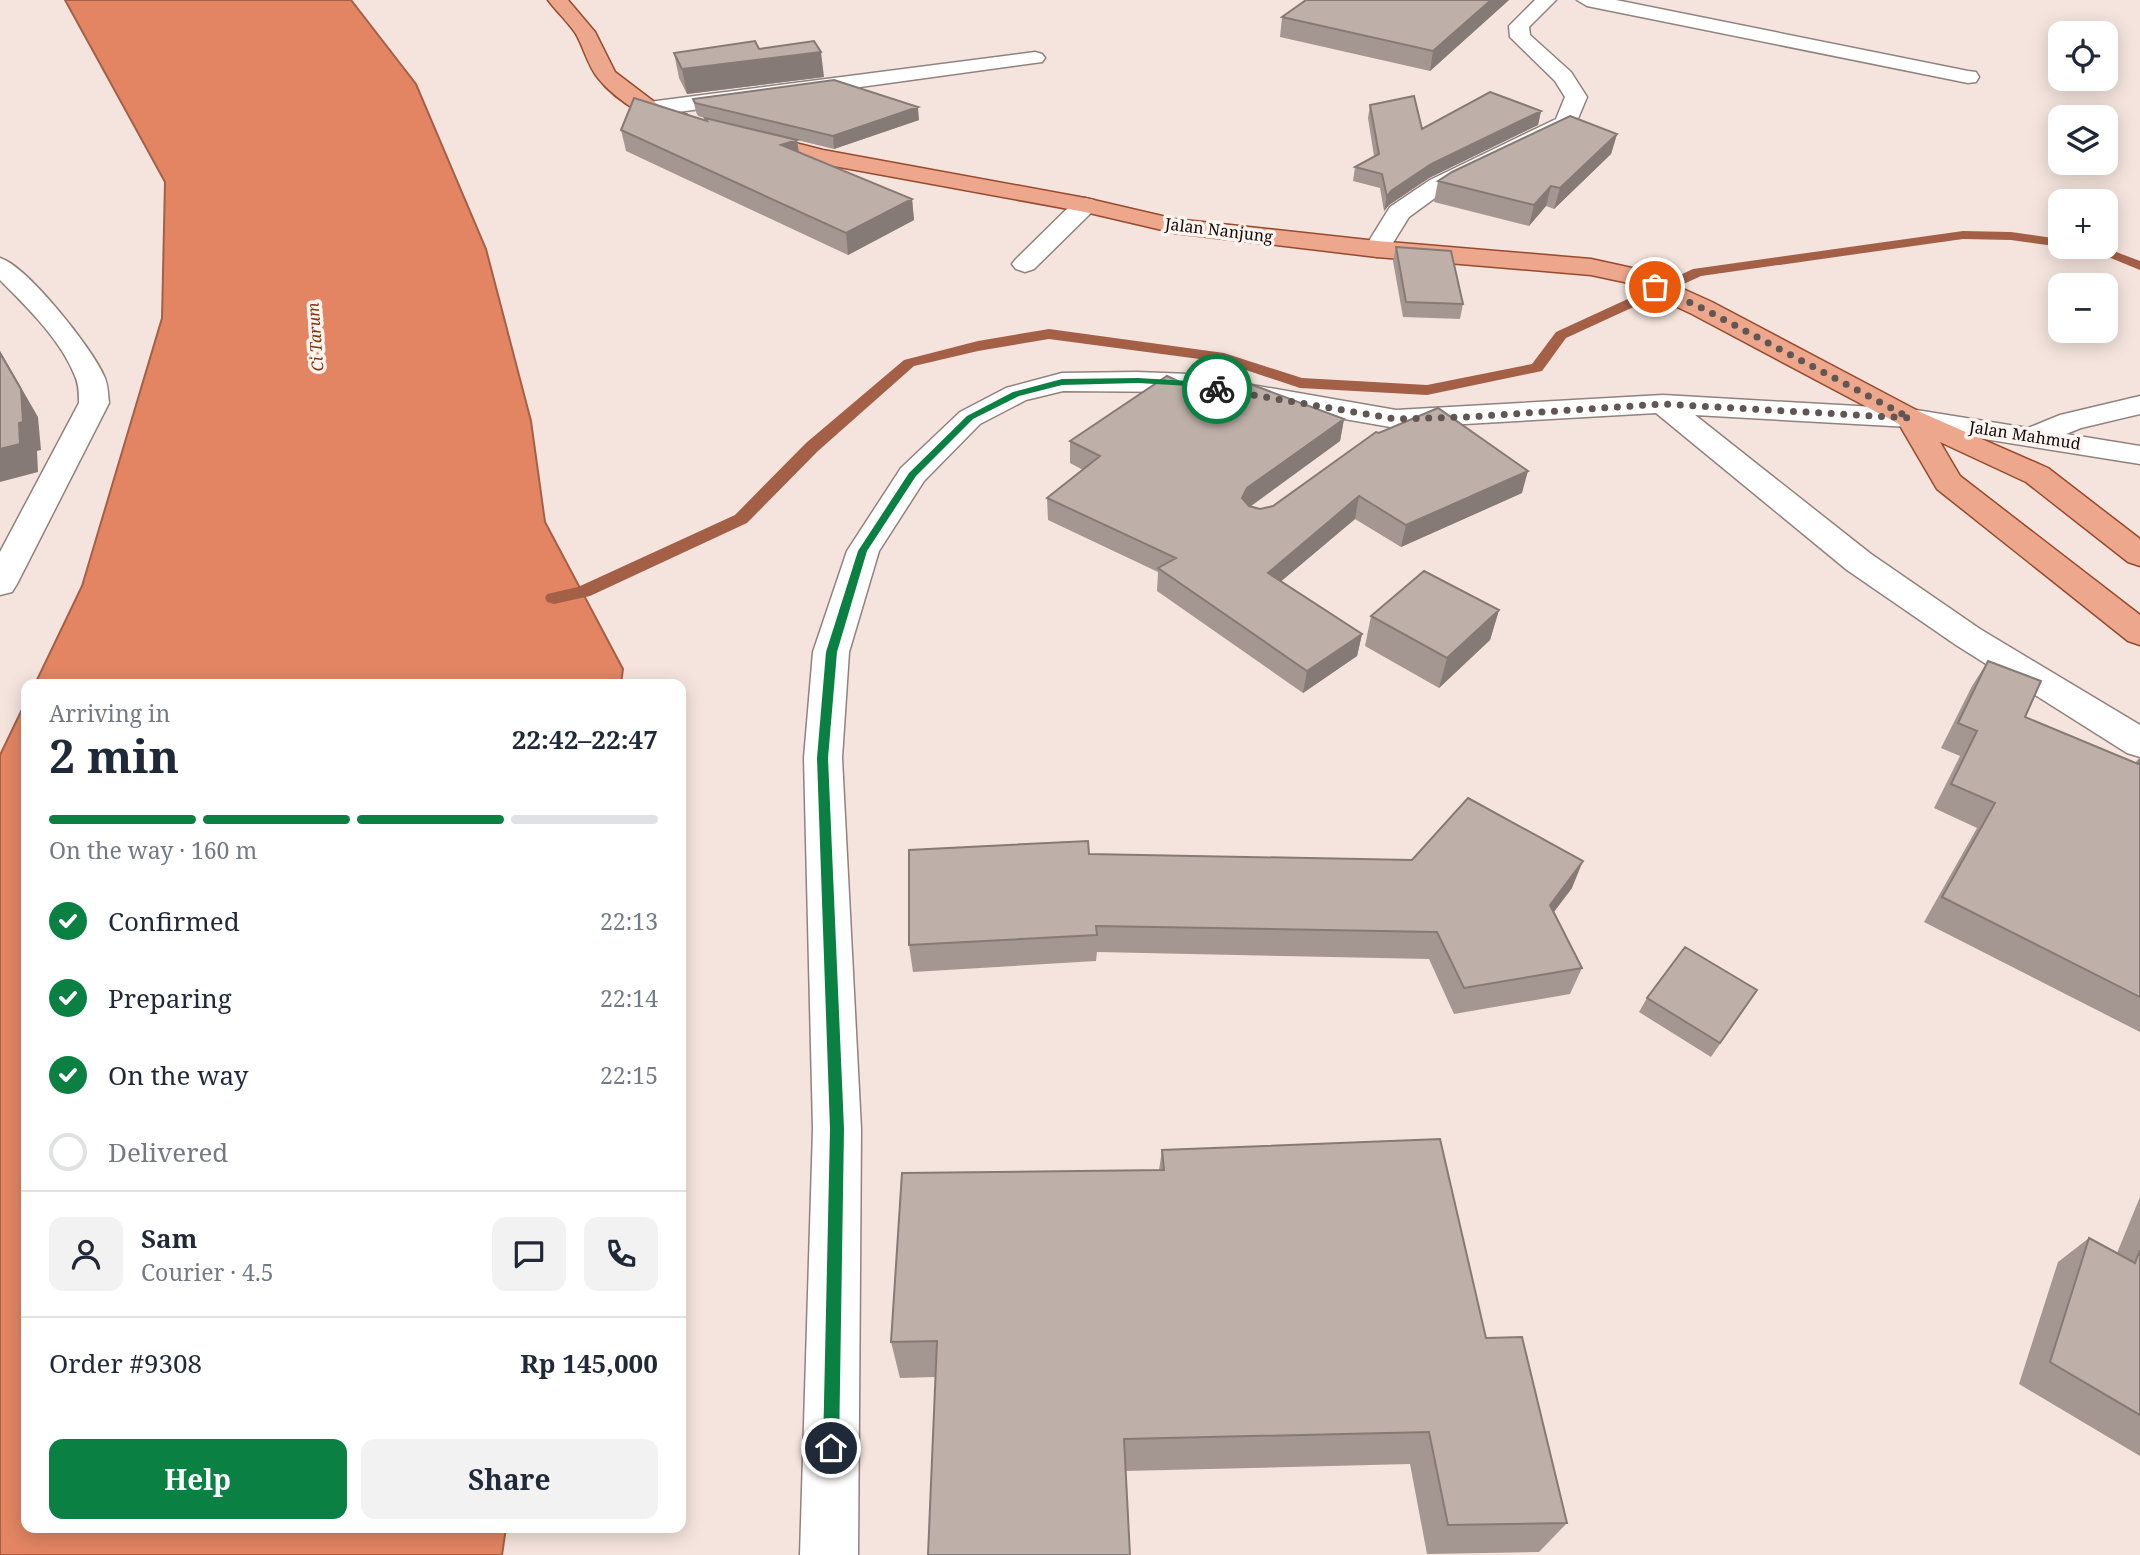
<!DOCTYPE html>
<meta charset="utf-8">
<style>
:root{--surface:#fff;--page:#f2f2f3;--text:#1f2937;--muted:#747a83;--line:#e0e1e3;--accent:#0b8043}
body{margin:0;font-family:"Noto Serif",serif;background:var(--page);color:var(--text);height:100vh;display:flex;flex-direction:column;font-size:26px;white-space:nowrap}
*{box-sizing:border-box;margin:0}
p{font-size:23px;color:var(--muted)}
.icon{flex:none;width:38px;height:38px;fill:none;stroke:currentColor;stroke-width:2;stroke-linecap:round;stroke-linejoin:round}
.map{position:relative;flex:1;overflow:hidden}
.sheet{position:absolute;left:21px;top:679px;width:665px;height:854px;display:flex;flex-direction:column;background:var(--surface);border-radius:14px;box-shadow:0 4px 18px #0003}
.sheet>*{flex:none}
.fabs{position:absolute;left:2048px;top:21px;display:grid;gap:14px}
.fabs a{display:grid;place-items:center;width:70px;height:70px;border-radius:14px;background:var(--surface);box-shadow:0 4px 18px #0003;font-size:35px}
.pin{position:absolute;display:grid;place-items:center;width:60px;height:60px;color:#fff;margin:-30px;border:4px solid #fff;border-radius:50%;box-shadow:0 2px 7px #0007}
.courier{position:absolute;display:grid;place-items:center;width:70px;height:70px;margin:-35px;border:5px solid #0b8043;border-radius:50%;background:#fff;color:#222;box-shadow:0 2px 9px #0007}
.summary em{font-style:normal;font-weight:700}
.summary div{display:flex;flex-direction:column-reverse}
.summary{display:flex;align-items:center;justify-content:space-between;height:119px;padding:0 28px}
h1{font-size:46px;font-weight:700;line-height:52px}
.bar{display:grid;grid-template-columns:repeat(4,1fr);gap:10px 7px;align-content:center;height:84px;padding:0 28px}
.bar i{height:9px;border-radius:5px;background:var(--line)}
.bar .selected{background:var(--accent)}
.bar p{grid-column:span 4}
.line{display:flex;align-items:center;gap:18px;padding:0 28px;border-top:2px solid var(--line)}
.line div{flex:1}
.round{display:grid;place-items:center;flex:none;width:74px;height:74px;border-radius:14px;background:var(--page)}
ol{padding:0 28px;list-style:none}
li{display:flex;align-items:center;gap:21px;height:77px}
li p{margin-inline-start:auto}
li .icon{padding:7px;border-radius:50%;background:var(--accent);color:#fff;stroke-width:4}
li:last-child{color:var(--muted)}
li i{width:38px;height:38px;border:4px solid var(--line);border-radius:50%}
.button{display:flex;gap:14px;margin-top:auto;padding:14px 28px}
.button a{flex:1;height:80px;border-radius:14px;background:var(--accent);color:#fff;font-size:28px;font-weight:700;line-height:80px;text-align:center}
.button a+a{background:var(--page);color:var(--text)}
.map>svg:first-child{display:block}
.water{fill:#e38562;stroke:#a36047;stroke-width:2}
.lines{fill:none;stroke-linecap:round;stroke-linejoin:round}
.stream{fill:#a36047;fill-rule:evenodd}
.minor-casing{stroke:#91827d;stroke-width:3}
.major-casing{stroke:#984a2c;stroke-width:3}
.minor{fill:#fff;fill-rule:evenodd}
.major{fill:#eda78c;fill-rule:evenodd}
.wall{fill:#a49691}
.shaded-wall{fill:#867a76}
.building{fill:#bfafa9;stroke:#867a76;stroke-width:2}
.route{fill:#0b8043}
.done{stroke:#605653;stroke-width:7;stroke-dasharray:0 12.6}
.labels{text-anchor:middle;stroke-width:7;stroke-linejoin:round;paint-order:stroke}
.far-street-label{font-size:16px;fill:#0f0a08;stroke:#fdf3ef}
.far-water-label{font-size:16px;font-style:italic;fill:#843008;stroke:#fdf3ef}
</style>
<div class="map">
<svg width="2140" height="1555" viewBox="0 0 2140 1555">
<rect width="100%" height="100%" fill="#f5e4de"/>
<path class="water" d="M65 0H351L416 84 486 249 531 421 545 522 623 669 621 684H35L82 586 162 318 165 182Z
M26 701V1528H506L502 1555H0V755Z"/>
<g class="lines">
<path class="stream" d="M1963 231 2011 232 2060 239 2062 247 2011 240 1963 239 1701 276 1566 338 1542 371 1427 395 1300 388 1222 362 1049 339 978 351 914 366 818 451 747 523 590 596 554 604 547 602 545 598 547 594 578 587 735 515 806 443 904 360 978 341 1049 329 1224 353 1302 378 1427 385 1532 364 1556 332 1693 269Z
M2084 247H2103L2140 261V270Z"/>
<g class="minor-casing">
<path id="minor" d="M1535 0H1556L1529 27 1530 35 1571 72 1587 97 1574 128 1446 190 1409 217 1386 254 1377 257 1368 254 1364 249 1390 207 1430 180 1556 119 1565 97 1555 81 1510 37 1509 26Z
M1577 0H1616L1968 71 1976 72 1979 77 1976 82 1968 83 1587 6Z
M1035 52 1042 54 1045 58 1042 62 649 116 641 114 638 109 641 104 649 102Z
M1085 198 1094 200 1097 205 1094 210 1034 269 1025 272 1016 269 1012 264 1016 259 1076 200Z
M0 258C26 265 93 349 104 376 108 384 108 394 109 403L17 584 12 592 0 595V552L79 403C79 394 79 384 75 376 61 340 27 307 0 280Z
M1137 372 1189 374 1396 410 1663 395 1910 409 2028 428 2060 415 2140 396V414L2081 428 2066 434 2140 446V464L1910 427 1695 415 1871 554 1980 629 2140 725V757L2127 753 1956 645 1847 570 1656 413 1396 428 1189 392 1063 391 1026 400 980 424 924 481 879 551 849 652 842 758 861 1129 858 1555H800L813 1129 804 758 813 652 847 551 901 468 960 412 1006 388 1062 373Z"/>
</g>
<g class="major-casing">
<path id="major" d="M548 0H568L595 32 615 72 657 104 687 115 690 120 687 125C661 131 614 99 598 78 588 66 584 48 576 34 568 22 557 12 548 0Z
M748 131 823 150 1085 198 1175 219 1377 241 1591 259 1641 270 1712 302 1920 412 2048 468 2140 539V566L2128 562 2026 482 1940 442 1960 476 2140 615V645L2128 641 1937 489 1899 424 1692 314 1624 282 1591 275 1377 257 1175 233 1085 212 823 164 740 143 737 138 740 133Z"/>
</g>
<use href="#minor" class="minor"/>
<use href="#major" class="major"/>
</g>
<path class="wall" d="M1306 0H1509L1430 71 1280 37 1282 17Z
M759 49 824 77 687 94 679 78 674 53Z
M693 99 919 120 834 149 797 140 799 153 912 199 914 220 848 255 626 151 621 130 706 120 705 118 698 116 696 112Z
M1370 105 1422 129 1541 111 1538 125 1429 178 1389 205 1384 211 1380 188 1353 181 1355 167 1374 156 1368 118Z
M1617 134 1611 154 1554 209 1546 206 1529 226 1434 202 1438 181Z
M1396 247 1463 304 1460 319 1403 317 1393 261Z
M1195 389 1239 393 1344 419 1340 441 1250 507 1260 509 1273 506 1376 432 1522 493 1401 547 1355 519 1281 581 1362 634 1357 656 1303 693 1157 591 1158 572 1048 520 1047 498 1083 470 1070 463V441Z
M1499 610 1490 640 1439 688 1365 646 1371 616Z
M1988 661 2025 717 2135 763 2140 757V1032L1924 922 1977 828 1934 808 1960 756 1941 748 1972 686Z
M1089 854 1572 888 1553 912 1582 968 1570 994 1454 1014 1429 959 1097 952 1096 961 913 972 909 945Z
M1757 990 1711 1057 1639 1012 1647 998Z
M1162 1150 1486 1338 1567 1523 1539 1552 1427 1554 1410 1464 1125 1471 935 1377 900 1378 891 1342 1159 1170Z
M2140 1197V1456L2019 1384 2058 1262 2089 1238 2117 1253Z"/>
<path class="shaded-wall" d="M1491 0H1509L1430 71 1433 51Z
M821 52 824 77 687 94 682 69Z
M918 107 919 120 834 149 833 136Z
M1541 111 1538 125 1429 178 1389 205 1384 211 1387 197 1391 191 1431 164Z
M1617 134 1611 154 1554 209 1560 188Z
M797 140 800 161 781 145Z
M1551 186 1546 206 1529 226 1534 205Z
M912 199 914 220 848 255 846 233Z
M0 351 38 417 41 450 37 451 38 472 0 482V449L19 423Z
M1344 419 1340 441 1245 510 1242 498 1247 488Z
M1528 471 1522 493 1401 547 1406 525Z
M1359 496 1355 519 1265 595 1268 573Z
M1499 610 1490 640 1439 688 1447 658Z
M1362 634 1357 656 1303 693 1307 671Z
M1583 861 1572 888 1539 932 1550 905Z"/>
<path class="building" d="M1306 0H1491L1433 51 1282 17Z
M755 41 759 49 814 41 821 52 682 69 674 53Z
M834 80 918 107 833 136 695 103 693 99Z
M1490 92 1541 111 1431 164 1391 191 1387 197 1382 174 1355 167 1379 154 1370 105 1414 96 1422 129Z
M634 98 707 121 705 118 797 140 781 145 912 199 846 233 621 130Z
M1570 116 1617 134 1560 188 1551 186 1534 205 1438 181 1452 172Z
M1396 247 1451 251 1463 304 1406 302Z
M0 353 21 389 23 422 19 423 20 444 0 449Z
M1167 376 1195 389 1207 380 1239 393 1250 384 1344 419 1247 488 1242 498 1249 506 1260 509 1273 506 1376 432 1379 433 1438 408 1528 471 1406 525 1359 496 1268 573 1362 634 1307 671 1158 568 1176 558 1047 498 1100 456 1070 441Z
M1424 571 1499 610 1447 658 1371 616Z
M1988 661 2041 681 2025 717 2138 764 2140 760V997L1942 897 1995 803 1951 784 1977 731 1958 723Z
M1468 798 1583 861 1550 905 1582 968 1464 988 1437 932 1096 926 1097 935 909 945V850L1088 841 1089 854 1412 860Z
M1685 947 1757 990 1720 1043 1647 998Z
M1440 1139 1486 1338 1522 1337 1567 1523 1448 1525 1429 1432 1124 1439 1130 1555H928L937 1341 891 1342 902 1173 1164 1170 1162 1150Z
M2089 1238 2135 1263 2140 1250V1415L2050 1362Z"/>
<path class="route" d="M1138 378 1189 381 1221 389 1217 391 1189 386 1138 383 1062 385 1019 396 973 419 916 476 867 551 837 652 828 758 844 1129 839 1448 836 1454 831 1457 825 1454 823 1448 830 1129 817 758 826 652 858 551 909 473 967 416 1013 392 1062 379Z"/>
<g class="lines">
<path class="done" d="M1217 389 1396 419 1467 417 1663 404 1910 418 1702 308 1655 287"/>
</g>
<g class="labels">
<g class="far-street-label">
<text transform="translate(1219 230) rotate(7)" y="6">Jalan Nanjung</text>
<text transform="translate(2025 435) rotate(9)" y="6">Jalan Mahmud</text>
</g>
<g class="far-water-label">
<text transform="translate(315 337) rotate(-94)" y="6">Ci Tarum</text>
</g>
</g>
</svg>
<div class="fabs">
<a><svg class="icon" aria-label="locate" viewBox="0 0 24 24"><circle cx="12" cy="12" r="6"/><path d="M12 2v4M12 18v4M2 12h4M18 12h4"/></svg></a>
<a><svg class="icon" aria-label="layers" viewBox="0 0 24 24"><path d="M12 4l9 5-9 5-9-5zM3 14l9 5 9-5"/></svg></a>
<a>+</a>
<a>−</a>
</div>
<div class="pin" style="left:1655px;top:287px;background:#ea580c"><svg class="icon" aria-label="bag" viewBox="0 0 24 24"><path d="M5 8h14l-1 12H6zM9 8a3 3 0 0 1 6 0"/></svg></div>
<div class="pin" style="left:831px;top:1448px;background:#1f2937"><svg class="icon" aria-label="home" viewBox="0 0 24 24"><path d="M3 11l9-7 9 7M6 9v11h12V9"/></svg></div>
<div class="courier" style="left:1217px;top:389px"><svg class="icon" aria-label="bike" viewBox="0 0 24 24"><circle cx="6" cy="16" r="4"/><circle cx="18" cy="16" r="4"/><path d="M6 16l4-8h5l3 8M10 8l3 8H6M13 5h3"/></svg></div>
<section class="sheet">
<div class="summary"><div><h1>2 min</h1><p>Arriving in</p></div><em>22:42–22:47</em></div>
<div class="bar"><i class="selected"></i><i class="selected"></i><i class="selected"></i><i></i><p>On the way · 160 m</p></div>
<ol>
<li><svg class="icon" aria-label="check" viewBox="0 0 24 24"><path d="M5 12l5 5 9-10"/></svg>Confirmed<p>22:13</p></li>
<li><svg class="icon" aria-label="check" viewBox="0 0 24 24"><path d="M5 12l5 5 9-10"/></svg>Preparing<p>22:14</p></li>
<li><svg class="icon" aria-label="check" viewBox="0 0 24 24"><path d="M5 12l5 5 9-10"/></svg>On the way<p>22:15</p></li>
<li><i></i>Delivered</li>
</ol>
<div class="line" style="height:126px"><a class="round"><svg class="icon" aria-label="person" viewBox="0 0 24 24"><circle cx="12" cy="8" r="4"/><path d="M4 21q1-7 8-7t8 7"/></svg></a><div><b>Sam</b><p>Courier · 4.5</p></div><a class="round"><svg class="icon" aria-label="chat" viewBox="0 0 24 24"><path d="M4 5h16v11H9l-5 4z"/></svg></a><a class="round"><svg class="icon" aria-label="phone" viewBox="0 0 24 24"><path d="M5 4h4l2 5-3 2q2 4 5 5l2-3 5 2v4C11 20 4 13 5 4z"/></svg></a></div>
<div class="line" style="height:91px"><div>Order #9308</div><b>Rp 145,000</b></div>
<div class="button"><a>Help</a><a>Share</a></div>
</section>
</div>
